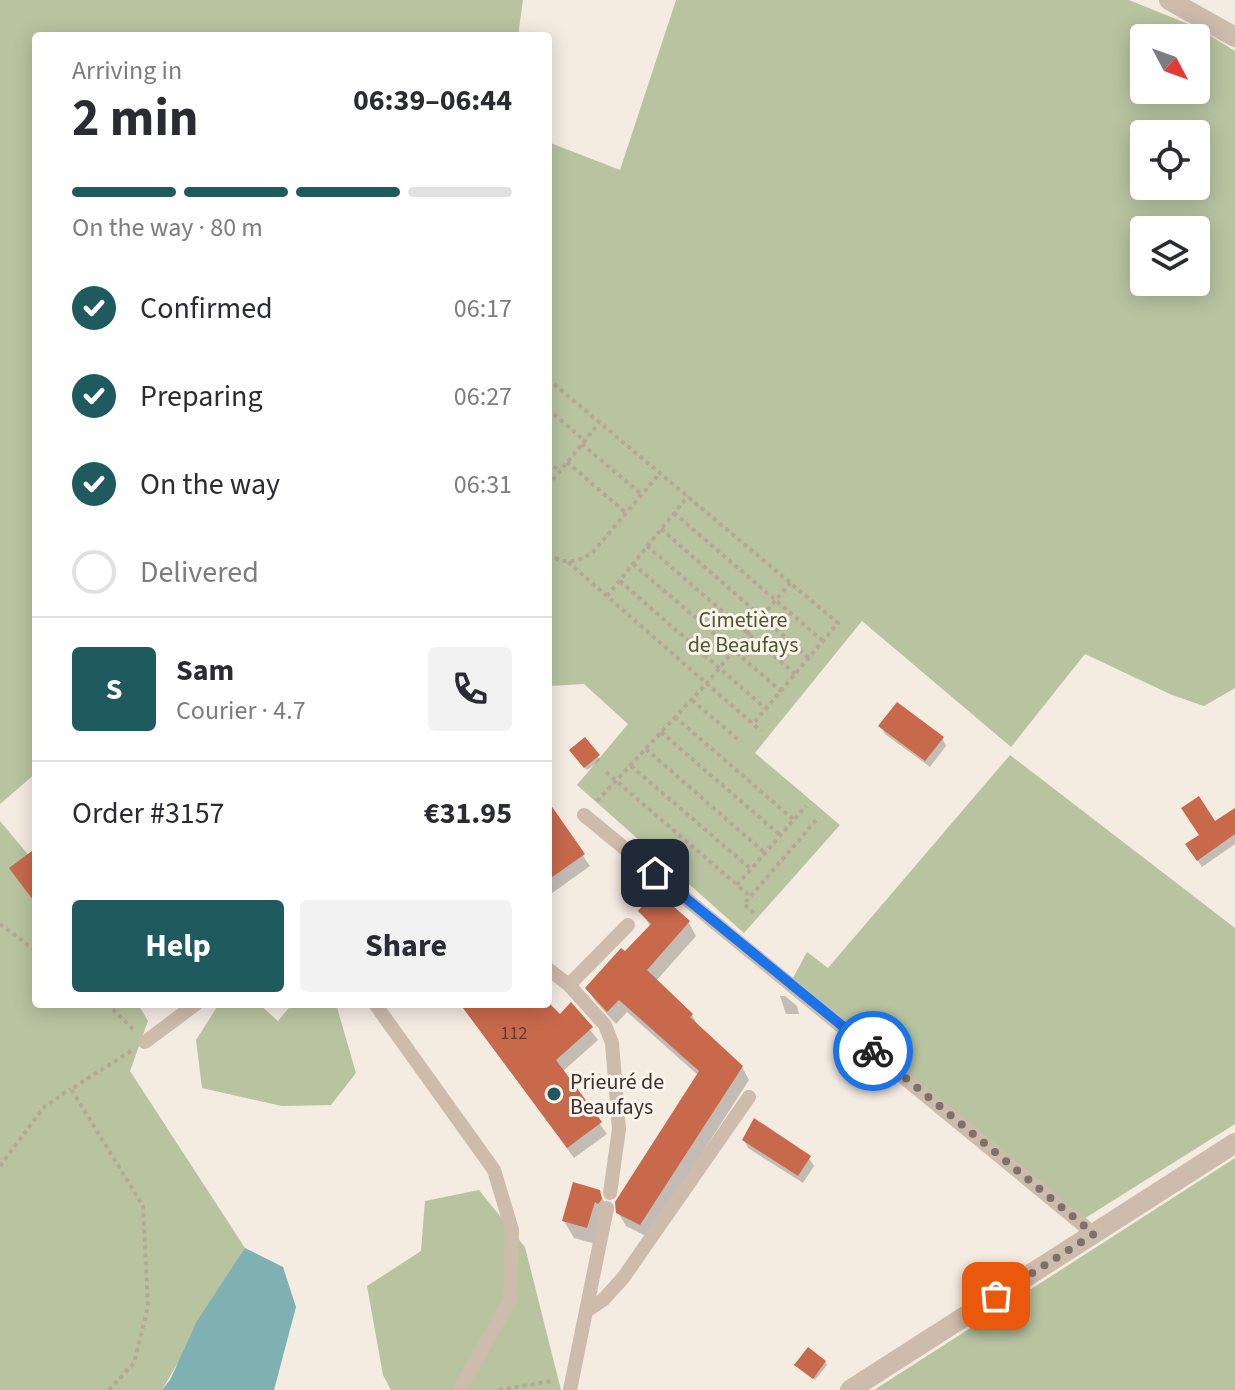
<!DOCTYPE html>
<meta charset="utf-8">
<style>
:root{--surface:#fff;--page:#f2f2f3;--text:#2b2b33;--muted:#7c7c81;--line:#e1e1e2;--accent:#1f5a5e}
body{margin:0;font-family:"Source Sans 3",sans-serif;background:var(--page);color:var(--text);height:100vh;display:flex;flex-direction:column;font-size:30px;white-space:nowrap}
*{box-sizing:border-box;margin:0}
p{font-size:26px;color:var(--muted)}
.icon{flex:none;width:44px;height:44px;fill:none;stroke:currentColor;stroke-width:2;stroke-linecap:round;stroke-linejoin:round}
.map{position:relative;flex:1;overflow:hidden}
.drawer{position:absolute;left:32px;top:32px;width:520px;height:976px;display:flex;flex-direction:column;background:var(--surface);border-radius:8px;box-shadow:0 4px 20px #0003}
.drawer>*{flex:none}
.needle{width:52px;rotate:131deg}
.buttons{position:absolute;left:1130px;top:24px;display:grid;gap:16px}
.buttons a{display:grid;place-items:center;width:80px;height:80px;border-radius:8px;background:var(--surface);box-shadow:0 4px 20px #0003;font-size:40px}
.pin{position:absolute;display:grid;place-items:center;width:68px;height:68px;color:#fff;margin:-34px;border-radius:16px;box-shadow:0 4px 12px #0006}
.courier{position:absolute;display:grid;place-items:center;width:80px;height:80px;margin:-40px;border:6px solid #1a73e8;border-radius:50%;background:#fff;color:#222;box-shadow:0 2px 10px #0007}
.overview em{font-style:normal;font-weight:700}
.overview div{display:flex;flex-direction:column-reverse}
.overview{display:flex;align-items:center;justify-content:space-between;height:136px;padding:0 40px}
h1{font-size:52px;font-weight:700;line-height:60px}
.bar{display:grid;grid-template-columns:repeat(4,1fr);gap:12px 8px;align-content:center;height:96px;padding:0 40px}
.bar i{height:10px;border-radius:6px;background:var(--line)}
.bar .selected{background:var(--accent)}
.bar p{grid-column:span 4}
.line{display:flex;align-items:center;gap:20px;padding:0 40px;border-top:2px solid var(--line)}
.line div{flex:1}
.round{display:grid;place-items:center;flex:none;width:84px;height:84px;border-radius:8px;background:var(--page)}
ol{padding:0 40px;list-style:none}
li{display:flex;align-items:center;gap:24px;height:88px}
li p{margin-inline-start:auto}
li .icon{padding:8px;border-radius:50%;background:var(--accent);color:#fff;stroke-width:4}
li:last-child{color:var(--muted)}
li i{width:44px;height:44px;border:4px solid var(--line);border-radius:50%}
.cta{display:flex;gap:16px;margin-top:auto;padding:16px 40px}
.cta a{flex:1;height:92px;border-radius:8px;background:var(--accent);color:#fff;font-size:32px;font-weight:700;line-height:92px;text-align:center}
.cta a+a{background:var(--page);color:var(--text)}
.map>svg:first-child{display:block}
.green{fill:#b8c4a0;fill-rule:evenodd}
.water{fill:#7fb0b2}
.shadow{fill:#0003}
.building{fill:#c8694b}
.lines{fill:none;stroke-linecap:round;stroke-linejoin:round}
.path{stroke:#b9a596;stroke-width:4;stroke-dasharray:4 4;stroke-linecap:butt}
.service{stroke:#cdbbac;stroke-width:14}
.minor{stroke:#cdbbac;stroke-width:20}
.done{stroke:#7c716b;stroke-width:8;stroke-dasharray:0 14.4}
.route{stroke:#1a73e8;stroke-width:10}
.poi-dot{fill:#1f5a5e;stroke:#fbf5ee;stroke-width:3}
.labels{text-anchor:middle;stroke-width:6;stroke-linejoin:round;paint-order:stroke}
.number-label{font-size:18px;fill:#5e3e33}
.park-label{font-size:22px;fill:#4a5a2e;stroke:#fbf5ee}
.poi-label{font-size:22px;fill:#3b302b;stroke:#fbf5ee;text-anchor:start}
</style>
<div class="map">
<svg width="1235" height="1390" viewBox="0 0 1235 1390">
<rect width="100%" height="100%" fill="#f4ebe1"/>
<path class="green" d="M0 0H523L518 36H36V773L0 804Z
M676 0H1129L1198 28 1235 51V688L1204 706 1172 695 1085 654 1011 747 862 621 755 753 840 825 744 933 577 785 628 724 584 684 548 686V142L620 170ZM1144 38H1196V90H1144ZM1144 134H1196V186H1144ZM1144 230H1196V282H1144Z
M1010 755 1235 928V1124L1079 1222 793 978 807 952 828 968Z
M0 821 36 864V1004H138L148 1021 130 1071 245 1248 162 1390H0Z
M239 1004H259L278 1021 292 1004H336L356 1073 331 1105 282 1106 202 1088 196 1040 217 1007Z
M1235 1158V1390H874Z
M479 1190 525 1247 561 1390H391L383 1375 367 1286 421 1251 425 1201Z"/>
<path class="water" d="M245 1248 283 1267 296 1307 274 1390H162L170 1380 197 1321Z"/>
<path class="shadow" d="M881 726 942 738 946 746 930 767 885 734Z
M585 740 600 760 587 770 573 754Z
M548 805 590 866 548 896Z
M1235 811V844L1202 867 1192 852 1215 824Z
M655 893 689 923 696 936 656 981 692 1015 700 1029 742 1067 749 1080 648 1237 626 1226 618 1212 699 1076 627 1012 616 1024 595 1001 587 988 651 927 640 911Z
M780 996H785L797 1006 799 1014H786Z
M461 1004H547L560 1017 571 1005 598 1040 562 1072 607 1134 574 1158Z
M744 1140 809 1158 814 1166 803 1183 748 1148Z
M598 1191 608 1208 596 1244 574 1238 564 1221Z
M825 1362 827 1365 815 1380 797 1365Z"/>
<path class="building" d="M897 702 944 737 925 761 878 726Z
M585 737 600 755 584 768 569 750Z
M1199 796 1215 821 1235 808V834L1197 861 1185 844 1199 835 1181 808Z
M548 801 585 854 548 880Z
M36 848V904L9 868Z
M655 890 690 921 647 970 693 1014 690 1017 743 1066 640 1225 616 1213 615 1202 699 1071 619 1000 607 1012 585 988 621 948 625 951 651 924 638 911Z
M571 1002 593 1027 556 1060 602 1122 567 1148 460 1004H550L560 1014Z
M754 1118 811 1156 798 1176 742 1140Z
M573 1182 600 1190 602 1199 598 1204 595 1202 587 1228 562 1221Z
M808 1347 826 1361 813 1379 794 1365Z"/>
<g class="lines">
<path class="path" d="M548 379 838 623 753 724
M548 409 585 441
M582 444 641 494
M548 461 560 471
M567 462 626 513
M548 486 599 423
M674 513 823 641
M661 529 809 658
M647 546 795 674
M548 554C564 565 578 563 593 552L660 473
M568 562 761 731
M633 564 781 691
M620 581 765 708
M607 596 688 496
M692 700 741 742
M675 717 794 820
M661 732 780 835
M646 749 765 853
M631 766 751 869
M606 772 751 897
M597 801 706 684 790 583
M737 885 806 806
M754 913 744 904 817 819
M0 924 36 951
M107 1004 134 1030
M0 1166 44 1107 70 1089
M109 1390 134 1363 148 1306 143 1206 71 1089 131 1051
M499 1390 552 1381"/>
<path class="service" d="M584 815 1094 1234
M548 969 569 985 605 1025 612 1043 619 1129 610 1193
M569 985 628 925
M375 1004 494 1170 512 1230 510 1300 459 1390
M145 1042 196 1004
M588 1310 603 1300 623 1278 749 1097
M570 1390 607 1208"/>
<path class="minor" d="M1169 0 1235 37
M850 1390 1235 1143"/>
</g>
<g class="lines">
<path class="done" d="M873 1051 1094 1234 996 1296"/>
<path class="route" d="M655 873 873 1051"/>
</g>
<circle class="poi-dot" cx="554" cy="1094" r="8"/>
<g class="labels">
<g class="number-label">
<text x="514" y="1039">112</text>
</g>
<g class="park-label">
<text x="743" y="627">Cimetière<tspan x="743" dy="25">de Beaufays</tspan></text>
</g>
<g class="poi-label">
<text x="570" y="1089">Prieuré de<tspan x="570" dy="25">Beaufays</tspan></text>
</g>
</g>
</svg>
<div class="buttons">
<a><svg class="needle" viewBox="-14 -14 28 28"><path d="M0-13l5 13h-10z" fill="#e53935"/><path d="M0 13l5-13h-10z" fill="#7c7c81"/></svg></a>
<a><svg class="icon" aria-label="locate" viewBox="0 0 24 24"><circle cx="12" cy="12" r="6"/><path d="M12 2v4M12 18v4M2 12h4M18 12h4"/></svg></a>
<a><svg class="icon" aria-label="layers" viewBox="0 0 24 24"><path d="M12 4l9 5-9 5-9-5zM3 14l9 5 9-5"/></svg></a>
</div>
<div class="pin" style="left:996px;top:1296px;background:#ea580c"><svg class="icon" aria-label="bag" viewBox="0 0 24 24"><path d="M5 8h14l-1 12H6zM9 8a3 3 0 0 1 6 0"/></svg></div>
<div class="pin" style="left:655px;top:873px;background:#1f2937"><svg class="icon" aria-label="home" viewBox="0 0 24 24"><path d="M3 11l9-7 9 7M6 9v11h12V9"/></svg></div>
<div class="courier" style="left:873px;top:1051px"><svg class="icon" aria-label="bike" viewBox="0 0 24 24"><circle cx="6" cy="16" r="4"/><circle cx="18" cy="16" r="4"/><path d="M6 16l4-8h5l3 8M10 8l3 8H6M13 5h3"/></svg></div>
<section class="drawer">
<div class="overview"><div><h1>2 min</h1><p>Arriving in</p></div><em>06:39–06:44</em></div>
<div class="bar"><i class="selected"></i><i class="selected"></i><i class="selected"></i><i></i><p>On the way · 80 m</p></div>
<ol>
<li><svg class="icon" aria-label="check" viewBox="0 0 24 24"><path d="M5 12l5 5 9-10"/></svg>Confirmed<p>06:17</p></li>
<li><svg class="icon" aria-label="check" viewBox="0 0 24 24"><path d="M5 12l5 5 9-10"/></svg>Preparing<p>06:27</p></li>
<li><svg class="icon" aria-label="check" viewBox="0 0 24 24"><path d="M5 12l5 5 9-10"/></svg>On the way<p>06:31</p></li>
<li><i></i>Delivered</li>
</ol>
<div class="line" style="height:144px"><b class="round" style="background:var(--accent);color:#fff">S</b><div><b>Sam</b><p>Courier · 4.7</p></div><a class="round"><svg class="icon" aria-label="phone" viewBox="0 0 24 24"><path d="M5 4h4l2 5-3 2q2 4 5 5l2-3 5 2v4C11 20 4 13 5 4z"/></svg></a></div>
<div class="line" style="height:104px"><div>Order #3157</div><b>€31.95</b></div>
<div class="cta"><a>Help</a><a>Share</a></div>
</section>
</div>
